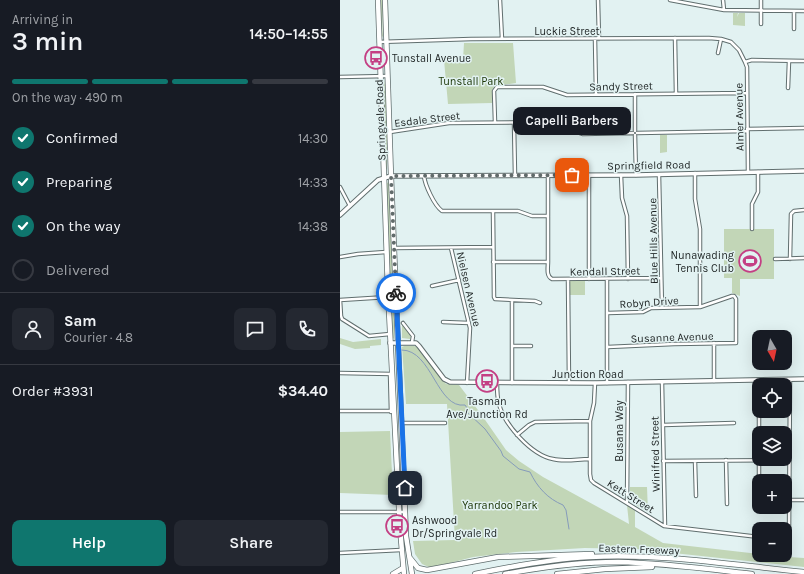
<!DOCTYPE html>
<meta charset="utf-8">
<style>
:root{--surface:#171b24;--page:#242831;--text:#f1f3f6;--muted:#9ea1a6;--line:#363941;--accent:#0f766e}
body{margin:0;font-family:Karla,sans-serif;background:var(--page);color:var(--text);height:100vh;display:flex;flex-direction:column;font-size:15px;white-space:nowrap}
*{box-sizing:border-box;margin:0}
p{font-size:13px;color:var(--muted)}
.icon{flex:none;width:22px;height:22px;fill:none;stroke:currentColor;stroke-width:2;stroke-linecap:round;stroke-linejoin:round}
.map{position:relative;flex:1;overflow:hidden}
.panel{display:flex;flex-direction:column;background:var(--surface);width:340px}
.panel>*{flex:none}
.needle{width:26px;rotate:171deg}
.tools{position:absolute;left:412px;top:330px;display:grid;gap:8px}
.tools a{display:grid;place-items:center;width:40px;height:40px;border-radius:8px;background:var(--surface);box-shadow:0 4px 16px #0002;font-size:20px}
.pin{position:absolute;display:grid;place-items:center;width:34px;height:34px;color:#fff;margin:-17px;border-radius:8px;box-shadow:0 2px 6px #0006}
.courier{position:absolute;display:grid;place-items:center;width:40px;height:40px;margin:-20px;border:3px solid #1a73e8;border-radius:50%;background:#fff;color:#222;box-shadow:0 1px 5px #0007}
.bubble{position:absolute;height:28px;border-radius:8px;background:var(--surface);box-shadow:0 4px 16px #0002;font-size:13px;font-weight:600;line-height:28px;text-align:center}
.head em{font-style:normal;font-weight:600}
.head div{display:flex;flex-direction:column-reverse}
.head{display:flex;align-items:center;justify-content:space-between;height:68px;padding:0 12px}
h1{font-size:26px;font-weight:600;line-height:30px}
.bar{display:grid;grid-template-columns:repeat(4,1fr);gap:6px 4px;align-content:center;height:48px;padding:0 12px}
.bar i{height:5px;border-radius:3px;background:var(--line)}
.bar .current{background:var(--accent)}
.bar p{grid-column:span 4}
.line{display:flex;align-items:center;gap:10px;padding:0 12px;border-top:1px solid var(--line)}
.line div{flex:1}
.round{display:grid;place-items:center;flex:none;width:42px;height:42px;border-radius:8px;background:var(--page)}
ol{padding:0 12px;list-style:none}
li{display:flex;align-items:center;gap:12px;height:44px}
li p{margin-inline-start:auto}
li .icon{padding:4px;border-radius:50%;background:var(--accent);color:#fff;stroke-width:4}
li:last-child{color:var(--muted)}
li i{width:22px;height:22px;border:2px solid var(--line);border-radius:50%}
.primary-button{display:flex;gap:8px;margin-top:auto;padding:8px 12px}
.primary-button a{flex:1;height:46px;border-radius:8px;background:var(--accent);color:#fff;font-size:16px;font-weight:600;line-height:46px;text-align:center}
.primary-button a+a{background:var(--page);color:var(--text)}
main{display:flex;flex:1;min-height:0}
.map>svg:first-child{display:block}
.green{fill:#c2d6b7}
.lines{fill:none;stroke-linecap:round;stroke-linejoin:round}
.stream{stroke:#859bbb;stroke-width:1}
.street-casing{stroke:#606e6e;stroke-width:4.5}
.secondary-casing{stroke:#606e6e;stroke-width:5.5}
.highway-casing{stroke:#606e6e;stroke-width:6}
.street{stroke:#fff;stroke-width:2.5}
.secondary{stroke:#fff;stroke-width:3.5}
.highway{stroke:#fff;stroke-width:4.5}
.done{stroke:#616b6b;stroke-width:4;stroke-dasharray:0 7.2}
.route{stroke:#1a73e8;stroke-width:5}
.labels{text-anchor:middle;stroke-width:3;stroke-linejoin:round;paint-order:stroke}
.street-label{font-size:11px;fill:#1c2222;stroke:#e2f2f2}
.poi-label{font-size:11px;fill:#1c2222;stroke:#e2f2f2;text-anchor:start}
.park-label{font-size:11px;fill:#173200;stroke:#e2f2f2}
</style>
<main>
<section class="panel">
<div class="head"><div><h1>3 min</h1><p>Arriving in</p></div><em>14:50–14:55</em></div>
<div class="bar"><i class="current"></i><i class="current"></i><i class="current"></i><i></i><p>On the way · 490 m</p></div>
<ol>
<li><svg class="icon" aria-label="check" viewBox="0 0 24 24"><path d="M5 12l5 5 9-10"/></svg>Confirmed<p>14:30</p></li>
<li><svg class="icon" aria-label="check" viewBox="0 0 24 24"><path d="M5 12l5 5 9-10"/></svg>Preparing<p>14:33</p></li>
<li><svg class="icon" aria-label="check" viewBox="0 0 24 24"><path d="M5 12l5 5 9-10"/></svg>On the way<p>14:38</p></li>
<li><i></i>Delivered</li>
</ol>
<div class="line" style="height:72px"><a class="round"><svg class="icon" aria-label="person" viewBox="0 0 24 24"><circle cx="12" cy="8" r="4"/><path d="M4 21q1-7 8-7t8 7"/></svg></a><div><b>Sam</b><p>Courier · 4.8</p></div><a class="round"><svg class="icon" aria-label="chat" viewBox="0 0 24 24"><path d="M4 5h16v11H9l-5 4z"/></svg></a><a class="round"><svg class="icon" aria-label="phone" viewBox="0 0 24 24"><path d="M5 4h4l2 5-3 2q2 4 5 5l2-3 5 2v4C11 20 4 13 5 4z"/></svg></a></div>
<div class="line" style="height:52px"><div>Order #3931</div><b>$34.40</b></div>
<div class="primary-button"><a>Help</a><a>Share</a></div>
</section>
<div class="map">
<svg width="464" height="574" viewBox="0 0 464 574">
<rect width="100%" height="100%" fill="#e2f2f2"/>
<path class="green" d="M41 0H43C43 12 42 24 43 36L41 38 40 19Z
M393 13H398L397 17 399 13H405V26L393 25Z
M124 43H173L176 83 155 86 152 90V103L108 104 104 60H123Z
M43 80H44L46 92 47 120V169H45Z
M320 135H327V152L320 153Z
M49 182 54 294V339L52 336 47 235V183Z
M384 229H434V279H400V296L392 293V278H384Z
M228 279H245V295H228Z
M62 324 71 336 70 339 62 338Z
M0 338 13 342 41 339V345L30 346V348L15 349 0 344Z
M64 346H74L77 347 106 384 119 385 141 414 166 450 179 461 203 477 289 524 287 505 295 509V527L323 543 419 554V555L464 558V567L296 549 245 548 176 552 133 557 91 568 82 564 75 554 73 541 115 540 107 404H66L62 347Z
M50 431 53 495 0 493V432Z
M290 487H307L308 512C293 503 290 505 290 487Z"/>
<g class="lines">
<path class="stream" d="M62 350C92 350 97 409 125 405L127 408V412L145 429 161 451 163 456 179 469 190 472C197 487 208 499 223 505L226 510 229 529"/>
<g class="street-casing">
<path id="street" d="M160 0 162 39
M258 0 259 39
M330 0 384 10 464 11
M383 0 384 10
M421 24V0
M454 29V11
M335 38 336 93
M255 39 256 94
M39 42 131 39 369 38 381 39 391 42 399 50 405 62 407 67 408 172
M378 53 381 39
M405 62 412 60 464 61
M0 77 47 76
M448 88 449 61
M155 122 154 91 157 87H203L227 95 407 93
M174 123 175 175
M407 129 464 128
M295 131V94
M50 132 109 123 208 122 243 134 293 133
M297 133 407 131
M295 135 296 175
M355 173V199L360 229V307
M208 175V262C208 268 206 276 212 279L321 278
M249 175V279
M281 175 282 198 287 216 288 279
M319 175 322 308
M84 176C85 185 94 205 102 211H178L192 216H208
M0 187 10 206
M153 212 154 297 155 299 195 301 200 303
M412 229V204L418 192V172
M54 248 153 247
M111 248 130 328 127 383
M0 257 18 254 46 252
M435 259 464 258
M450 259 451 214 454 211 464 210
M153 262H208
M228 279 229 383
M267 279V383
M92 286 119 280
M0 300 1 316 2 319 29 336 50 334
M0 300 48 297
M172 300V383
M268 313 303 312 311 308 360 307 392 296H394L396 299V343L334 344 268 347
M103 322 129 323
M63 323 73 336 72 342
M172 346H191
M0 373 51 374
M50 374 51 412
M374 381V343
M322 382 325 526
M157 383C157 389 157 397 159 404 164 424 191 455 213 459 224 462 238 459 249 459
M255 383 254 403 250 421V474L251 480 254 483 324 526 419 537
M419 385V380
M0 411H53
M62 423H105
M323 425 394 423
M177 435 189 425 195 422 250 421
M386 460 387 504
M323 461 449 460
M355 461 356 496
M449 500H464
M287 503 288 382
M419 504V411
M0 512H65
M445 540 447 539 449 536 450 380
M0 553 61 550"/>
</g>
<g class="secondary-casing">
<path id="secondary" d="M0 215 38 180 51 176 296 175 464 171
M50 343H76L79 346 104 379 110 382 255 383 464 379"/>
</g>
<g class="highway-casing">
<path id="highway" d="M38 0 48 292 60 528 64 574
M45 0 51 176 66 536 72 574
M70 558 78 568 87 570 158 557 252 554
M53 574 63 568
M135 574C173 566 210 559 249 557 320 553 393 565 464 572
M165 574C202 567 240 562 278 562 323 563 368 569 412 574
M217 574 265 569 312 567"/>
</g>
<use href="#street" class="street"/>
<use href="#secondary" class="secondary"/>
<use href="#highway" class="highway"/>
</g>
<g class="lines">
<path class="done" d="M56 293 51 176 232 175"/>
<path class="route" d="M56 293 65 488"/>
</g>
<defs>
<g id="bus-ring" transform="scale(1.15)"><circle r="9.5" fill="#e2f2f2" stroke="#c43f84" stroke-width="1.5"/><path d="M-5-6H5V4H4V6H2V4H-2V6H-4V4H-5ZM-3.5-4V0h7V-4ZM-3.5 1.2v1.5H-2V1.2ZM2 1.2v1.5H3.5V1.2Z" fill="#c43f84"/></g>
<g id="stadium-ring" transform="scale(1.15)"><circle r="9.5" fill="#e2f2f2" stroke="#c43f84" stroke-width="1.5"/><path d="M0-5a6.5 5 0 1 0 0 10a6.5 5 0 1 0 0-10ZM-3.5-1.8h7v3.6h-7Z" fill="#c43f84"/></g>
</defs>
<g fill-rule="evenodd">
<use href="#bus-ring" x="36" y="58"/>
<use href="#stadium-ring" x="410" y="261"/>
<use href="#bus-ring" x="147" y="381"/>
<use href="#bus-ring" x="57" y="526"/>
</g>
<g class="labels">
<g class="street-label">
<text x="227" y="35">Luckie Street</text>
<text transform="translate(281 86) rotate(-1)" y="4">Sandy Street</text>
<text transform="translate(399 117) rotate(-91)" y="4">Almer Avenue</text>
<text transform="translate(87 119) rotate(-7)" y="4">Esdale Street</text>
<text transform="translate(40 120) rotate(-92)" y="4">Springvale Road</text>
<text transform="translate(309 165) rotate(-1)" y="4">Springfield Road</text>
<text transform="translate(313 241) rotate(-91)" y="4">Blue Hills Avenue</text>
<text transform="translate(265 271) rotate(-1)" y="4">Kendall Street</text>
<text transform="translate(129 289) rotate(77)" y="4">Nielsen Avenue</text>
<text transform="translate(309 302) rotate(-4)" y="4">Robyn Drive</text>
<text transform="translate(332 337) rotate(-2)" y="4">Susanne Avenue</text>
<text x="248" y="378">Junction Road</text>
<text transform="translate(279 431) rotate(-90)" y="4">Busana Way</text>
<text transform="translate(315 454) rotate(-91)" y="4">Winifred Street</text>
<text transform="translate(291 496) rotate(32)" y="4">Kett Street</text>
<text transform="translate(299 549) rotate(2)" y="4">Eastern Freeway</text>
</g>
<g class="poi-label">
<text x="52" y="62">Tunstall Avenue</text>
<text x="394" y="259" text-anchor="end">Nunawading<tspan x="394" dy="13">Tennis Club</tspan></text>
<text x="147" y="405" text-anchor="middle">Tasman<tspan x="147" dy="13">Ave/Junction Rd</tspan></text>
<text x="72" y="524">Ashwood<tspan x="72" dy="13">Dr/Springvale Rd</tspan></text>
</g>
<g class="park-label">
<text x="131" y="85">Tunstall Park</text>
<text x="160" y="509">Yarrandoo Park</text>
</g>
</g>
</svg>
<div class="tools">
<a><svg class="needle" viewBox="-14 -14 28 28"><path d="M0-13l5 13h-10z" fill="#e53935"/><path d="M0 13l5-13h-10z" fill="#9ea1a6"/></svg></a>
<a><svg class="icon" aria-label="locate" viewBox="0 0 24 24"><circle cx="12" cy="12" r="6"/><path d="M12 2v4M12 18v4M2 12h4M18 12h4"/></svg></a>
<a><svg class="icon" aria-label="layers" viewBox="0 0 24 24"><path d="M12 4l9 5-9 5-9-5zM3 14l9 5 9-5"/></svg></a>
<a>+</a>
<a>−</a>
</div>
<div class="pin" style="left:232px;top:175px;background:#ea580c"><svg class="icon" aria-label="bag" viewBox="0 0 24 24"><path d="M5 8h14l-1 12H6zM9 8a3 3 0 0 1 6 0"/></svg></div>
<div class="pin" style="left:65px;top:488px;background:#1f2937"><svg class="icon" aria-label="home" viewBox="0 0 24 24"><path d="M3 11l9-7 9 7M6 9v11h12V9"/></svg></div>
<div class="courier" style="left:56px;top:293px"><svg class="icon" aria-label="bike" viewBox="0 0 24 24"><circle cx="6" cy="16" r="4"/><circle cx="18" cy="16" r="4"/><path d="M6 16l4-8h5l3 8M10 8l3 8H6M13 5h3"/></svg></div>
<div class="bubble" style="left:173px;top:107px;width:118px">Capelli Barbers</div>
</div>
</main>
